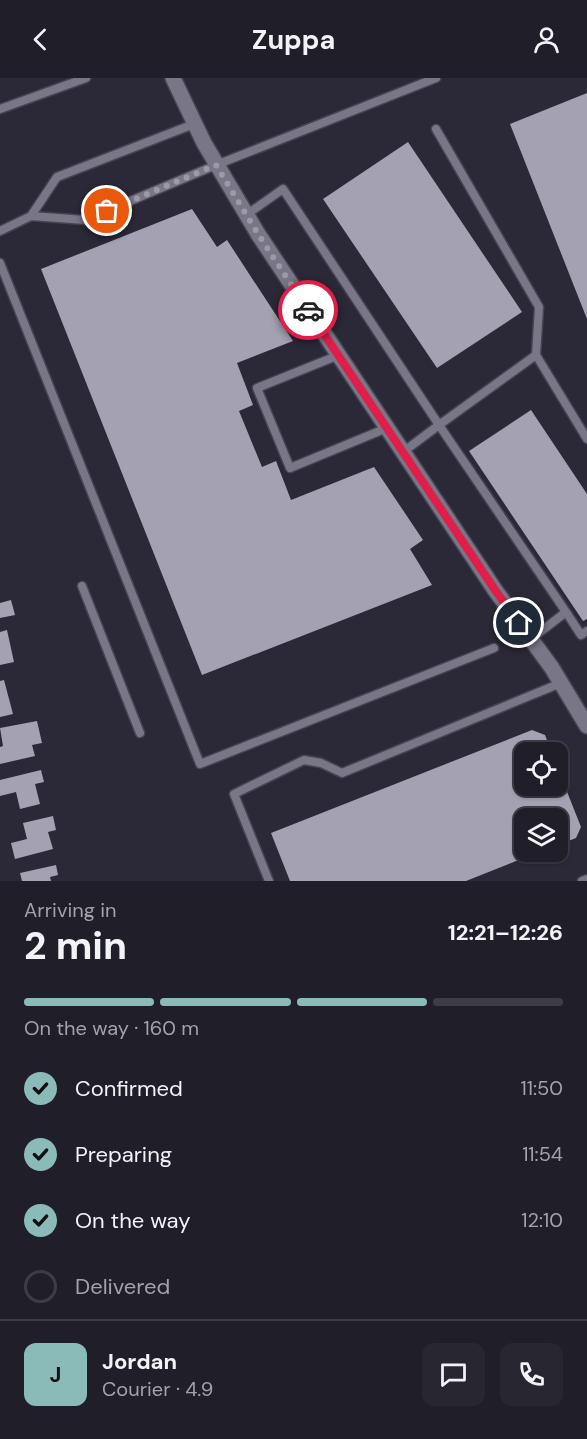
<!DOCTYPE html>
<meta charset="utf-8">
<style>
:root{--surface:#201f29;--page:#282731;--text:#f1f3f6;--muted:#a2a2a8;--line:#3d3d46;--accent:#8bbbb9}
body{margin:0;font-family:"DM Sans",sans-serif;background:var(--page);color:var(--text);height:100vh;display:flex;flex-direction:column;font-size:22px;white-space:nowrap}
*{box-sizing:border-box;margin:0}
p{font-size:20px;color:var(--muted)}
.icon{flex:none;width:33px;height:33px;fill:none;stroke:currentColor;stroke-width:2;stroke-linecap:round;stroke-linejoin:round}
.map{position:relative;height:803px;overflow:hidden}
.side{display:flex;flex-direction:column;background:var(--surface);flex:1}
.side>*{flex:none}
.fabs{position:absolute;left:514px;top:664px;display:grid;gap:12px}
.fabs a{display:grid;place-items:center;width:54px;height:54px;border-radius:12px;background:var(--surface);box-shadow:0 2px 4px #0004,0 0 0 2px var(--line);font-size:30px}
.pin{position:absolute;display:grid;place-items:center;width:51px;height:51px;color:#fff;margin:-26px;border:3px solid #fff;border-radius:50%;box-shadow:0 2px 6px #0007}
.courier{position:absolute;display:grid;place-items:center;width:60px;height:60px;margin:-30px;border:4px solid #e11d48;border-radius:50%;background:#fff;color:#222;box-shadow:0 2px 8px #0007}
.head em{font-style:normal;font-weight:700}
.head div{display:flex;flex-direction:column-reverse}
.head{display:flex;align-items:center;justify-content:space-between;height:102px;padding:0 24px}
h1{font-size:39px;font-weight:700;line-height:45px}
.bar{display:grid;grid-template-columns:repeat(4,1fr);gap:9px 6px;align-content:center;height:72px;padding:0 24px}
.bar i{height:8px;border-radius:4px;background:var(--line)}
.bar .current{background:var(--accent)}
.bar p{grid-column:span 4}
.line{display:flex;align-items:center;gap:15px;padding:0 24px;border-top:2px solid var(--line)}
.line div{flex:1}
.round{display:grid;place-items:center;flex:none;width:63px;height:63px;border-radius:12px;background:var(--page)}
ol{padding:0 24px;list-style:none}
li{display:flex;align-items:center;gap:18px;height:66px}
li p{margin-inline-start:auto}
li .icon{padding:6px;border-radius:50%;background:var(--accent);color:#111;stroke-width:4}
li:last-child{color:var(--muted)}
li i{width:33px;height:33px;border:3px solid var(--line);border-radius:50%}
header{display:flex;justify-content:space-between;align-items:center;height:78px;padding:0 24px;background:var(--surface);font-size:27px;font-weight:700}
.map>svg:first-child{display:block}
.building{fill:#a4a1b3}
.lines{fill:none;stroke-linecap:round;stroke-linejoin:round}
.service-casing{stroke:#464451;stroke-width:11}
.minor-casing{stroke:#464451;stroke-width:18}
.service{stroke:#787687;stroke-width:8}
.minor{stroke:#787687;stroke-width:15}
.done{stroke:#9b9aa6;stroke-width:6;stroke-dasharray:0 10.8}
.route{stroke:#e11d48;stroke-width:8}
</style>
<header><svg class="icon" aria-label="back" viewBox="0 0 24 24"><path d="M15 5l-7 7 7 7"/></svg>Zuppa<svg class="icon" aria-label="person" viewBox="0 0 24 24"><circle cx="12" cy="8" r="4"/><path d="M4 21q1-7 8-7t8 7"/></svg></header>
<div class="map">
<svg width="587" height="803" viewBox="0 0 587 803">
<rect width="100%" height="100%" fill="#2b2937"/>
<path class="building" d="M587 15V241L510 46Z
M408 64 522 234 437 290 323 121Z
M192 131 217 169 227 162 293 263 237 285 253 327 239 333 262 389 276 383 291 422 374 389 423 462 410 471 432 507 202 597 41 191Z
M531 332 587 416V541L583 543 469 373Z
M11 522 15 537 0 540V525Z
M7 552 14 584 0 587V554Z
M4 602 13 636 0 639V603Z
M37 643 42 665 32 667 35 678 0 686V669L3 668 0 650Z
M532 652 545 657 552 675H525V708H558V691L581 749 576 760 558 767V741H525V774H539L466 803H290L271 755Z
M41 692 44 704 35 706 40 726 20 731 16 714 0 718V702Z
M53 738 56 752 48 754 53 771 15 781 11 765 27 761 23 745Z
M56 787 58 797 50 799 51 803H22L20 795Z"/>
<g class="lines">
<g class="service-casing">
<path id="service" d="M0 31 86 0
M436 51 539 229 536 277
M246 137 283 111 439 347 536 277 587 361
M31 138 57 99 194 46
M0 153 31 138 85 142 216 87 436 0
M0 185 200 686 494 570
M339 277 257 310 290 390 387 350
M403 374 439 347 566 534 531 561
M82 508 140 655
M566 534 581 557 587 553
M269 803 234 716 304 682 321 685 342 695 561 605
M582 803 587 801"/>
</g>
<g class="minor-casing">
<path id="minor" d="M173 0 204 65 258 156 495 512 552 590 587 648"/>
</g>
<use href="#service" class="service"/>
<use href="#minor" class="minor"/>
</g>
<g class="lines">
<path class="done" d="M107 133 216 87 258 156 308 232"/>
<path class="route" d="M308 232 495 512 519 545"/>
</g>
</svg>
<div class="fabs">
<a><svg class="icon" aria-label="locate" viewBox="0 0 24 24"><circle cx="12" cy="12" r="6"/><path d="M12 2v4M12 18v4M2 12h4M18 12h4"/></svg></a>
<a><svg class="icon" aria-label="layers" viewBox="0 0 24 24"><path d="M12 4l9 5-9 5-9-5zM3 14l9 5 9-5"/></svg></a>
</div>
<div class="pin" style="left:107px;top:133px;background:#ea580c"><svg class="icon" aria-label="bag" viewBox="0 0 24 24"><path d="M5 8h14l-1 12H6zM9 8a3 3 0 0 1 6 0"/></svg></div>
<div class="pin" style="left:519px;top:545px;background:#1f2937"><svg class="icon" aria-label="home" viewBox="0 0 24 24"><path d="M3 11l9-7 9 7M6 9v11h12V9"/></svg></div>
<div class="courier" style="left:308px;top:232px"><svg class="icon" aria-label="car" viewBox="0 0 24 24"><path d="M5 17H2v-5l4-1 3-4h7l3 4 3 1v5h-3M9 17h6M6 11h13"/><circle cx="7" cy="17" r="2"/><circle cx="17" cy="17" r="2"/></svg></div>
</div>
<section class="side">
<div class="head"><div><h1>2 min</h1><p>Arriving in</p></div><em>12:21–12:26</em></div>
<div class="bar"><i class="current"></i><i class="current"></i><i class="current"></i><i></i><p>On the way · 160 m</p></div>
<ol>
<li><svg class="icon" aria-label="check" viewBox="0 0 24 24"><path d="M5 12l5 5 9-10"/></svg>Confirmed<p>11:50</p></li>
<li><svg class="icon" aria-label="check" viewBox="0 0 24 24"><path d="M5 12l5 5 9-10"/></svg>Preparing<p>11:54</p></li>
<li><svg class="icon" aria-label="check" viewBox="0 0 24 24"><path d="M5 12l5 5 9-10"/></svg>On the way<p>12:10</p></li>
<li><i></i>Delivered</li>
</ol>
<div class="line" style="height:108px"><b class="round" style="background:var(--accent);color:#111">J</b><div><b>Jordan</b><p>Courier · 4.9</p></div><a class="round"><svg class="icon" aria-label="chat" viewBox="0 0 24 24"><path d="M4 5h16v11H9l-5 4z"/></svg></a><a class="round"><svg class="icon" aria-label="phone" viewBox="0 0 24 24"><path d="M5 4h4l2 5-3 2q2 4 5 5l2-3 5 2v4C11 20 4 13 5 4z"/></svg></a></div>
</section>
